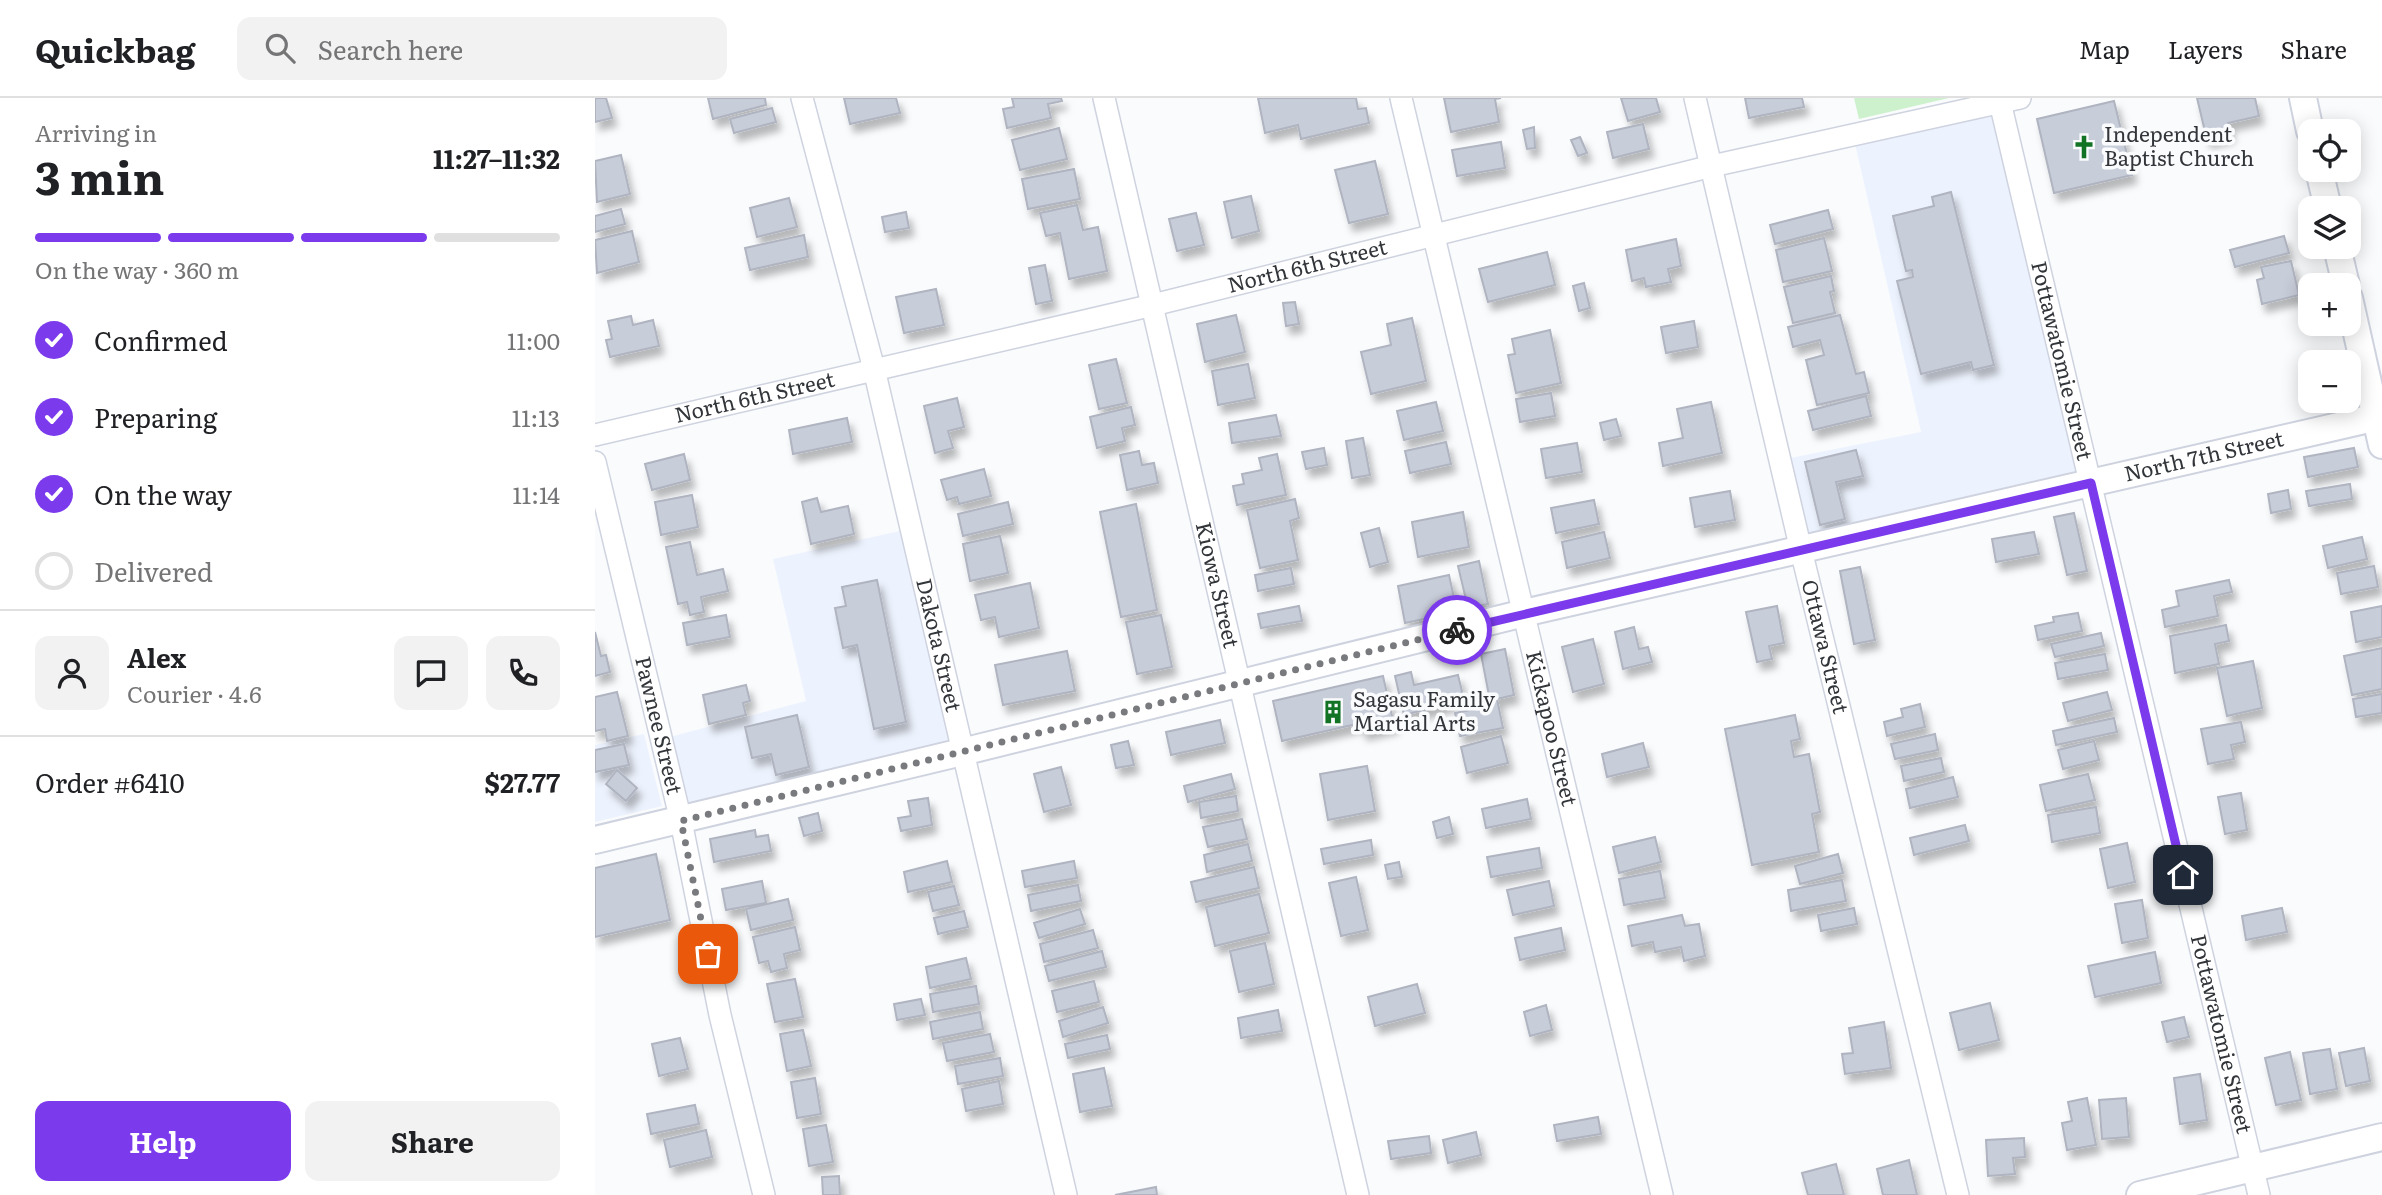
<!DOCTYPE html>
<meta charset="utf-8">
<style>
:root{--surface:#fff;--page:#f2f2f2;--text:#202124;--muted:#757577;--line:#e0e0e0;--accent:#7c3aed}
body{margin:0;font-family:Literata,serif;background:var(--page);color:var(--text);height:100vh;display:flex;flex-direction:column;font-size:26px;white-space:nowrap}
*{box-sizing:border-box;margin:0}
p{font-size:23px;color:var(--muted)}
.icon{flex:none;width:38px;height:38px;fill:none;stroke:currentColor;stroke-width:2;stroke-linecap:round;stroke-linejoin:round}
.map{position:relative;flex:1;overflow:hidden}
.drawer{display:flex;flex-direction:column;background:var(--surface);width:595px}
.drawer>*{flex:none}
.controls{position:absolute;left:1703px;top:21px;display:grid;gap:14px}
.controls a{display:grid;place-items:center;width:63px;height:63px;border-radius:14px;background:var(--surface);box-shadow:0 4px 18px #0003;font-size:35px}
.pin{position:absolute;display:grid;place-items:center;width:60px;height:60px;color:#fff;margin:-30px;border-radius:14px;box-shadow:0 4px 10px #0006}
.courier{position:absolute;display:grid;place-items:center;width:70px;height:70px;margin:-35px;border:5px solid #7c3aed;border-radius:50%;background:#fff;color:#222;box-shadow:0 2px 9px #0007}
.head em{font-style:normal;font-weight:700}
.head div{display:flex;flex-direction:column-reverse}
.head{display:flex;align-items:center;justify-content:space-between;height:119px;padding:0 35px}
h1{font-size:46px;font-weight:700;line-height:52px}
.bar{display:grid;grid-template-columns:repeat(4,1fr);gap:10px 7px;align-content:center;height:84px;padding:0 35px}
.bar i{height:9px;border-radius:5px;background:var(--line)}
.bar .selected{background:var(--accent)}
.bar p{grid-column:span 4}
.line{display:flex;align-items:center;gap:18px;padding:0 35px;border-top:2px solid var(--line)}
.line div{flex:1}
.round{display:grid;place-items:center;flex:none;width:74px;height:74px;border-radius:14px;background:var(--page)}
ol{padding:0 35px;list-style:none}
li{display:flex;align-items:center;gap:21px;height:77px}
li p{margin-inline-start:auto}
li .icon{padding:7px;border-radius:50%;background:var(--accent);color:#fff;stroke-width:4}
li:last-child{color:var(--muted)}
li i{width:38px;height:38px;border:4px solid var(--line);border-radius:50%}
.action{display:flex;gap:14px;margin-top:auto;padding:14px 35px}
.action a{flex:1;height:80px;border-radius:14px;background:var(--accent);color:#fff;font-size:28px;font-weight:700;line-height:80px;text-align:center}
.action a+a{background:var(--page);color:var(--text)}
header{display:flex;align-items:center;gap:42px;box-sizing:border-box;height:98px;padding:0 35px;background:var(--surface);border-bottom:2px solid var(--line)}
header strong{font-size:33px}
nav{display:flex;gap:38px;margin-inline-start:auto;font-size:24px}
.search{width:490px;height:63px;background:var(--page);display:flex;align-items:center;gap:18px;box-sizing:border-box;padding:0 24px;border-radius:14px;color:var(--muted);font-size:26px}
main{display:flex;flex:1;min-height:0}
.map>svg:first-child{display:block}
.built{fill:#edf3fe}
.green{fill:#cdf0cd}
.building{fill:#c8cdda;stroke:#afb4c0;stroke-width:2;filter:url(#shadow)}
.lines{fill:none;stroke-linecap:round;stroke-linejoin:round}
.minor-casing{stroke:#ced3df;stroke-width:24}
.tertiary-casing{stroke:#ced3df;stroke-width:30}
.minor{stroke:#fff;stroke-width:21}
.tertiary{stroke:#fff;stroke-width:26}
.done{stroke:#787a7e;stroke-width:7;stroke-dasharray:0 12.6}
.route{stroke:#7c3aed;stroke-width:9}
.labels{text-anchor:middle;stroke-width:7;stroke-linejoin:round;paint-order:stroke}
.poi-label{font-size:21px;fill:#323539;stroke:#fafbfd;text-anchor:start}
.street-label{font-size:21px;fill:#323539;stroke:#fafbfd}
</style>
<header>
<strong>Quickbag</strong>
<div class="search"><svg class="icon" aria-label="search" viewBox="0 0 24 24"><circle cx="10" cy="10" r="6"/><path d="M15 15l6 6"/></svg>Search here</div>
<nav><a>Map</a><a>Layers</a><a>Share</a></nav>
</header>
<main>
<section class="drawer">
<div class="head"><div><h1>3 min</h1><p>Arriving in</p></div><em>11:27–11:32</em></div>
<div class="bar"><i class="selected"></i><i class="selected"></i><i class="selected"></i><i></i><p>On the way · 360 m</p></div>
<ol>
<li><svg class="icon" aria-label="check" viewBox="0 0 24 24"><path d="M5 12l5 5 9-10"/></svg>Confirmed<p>11:00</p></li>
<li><svg class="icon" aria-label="check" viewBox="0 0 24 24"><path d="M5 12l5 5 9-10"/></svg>Preparing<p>11:13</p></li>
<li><svg class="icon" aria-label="check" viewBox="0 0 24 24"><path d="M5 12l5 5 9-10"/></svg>On the way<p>11:14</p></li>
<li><i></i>Delivered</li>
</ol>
<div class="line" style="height:126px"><a class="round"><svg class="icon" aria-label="person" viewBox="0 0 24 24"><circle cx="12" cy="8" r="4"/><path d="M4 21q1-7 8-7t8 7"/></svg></a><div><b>Alex</b><p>Courier · 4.6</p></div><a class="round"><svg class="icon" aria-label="chat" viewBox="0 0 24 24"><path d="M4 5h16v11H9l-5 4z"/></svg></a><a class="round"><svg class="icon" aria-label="phone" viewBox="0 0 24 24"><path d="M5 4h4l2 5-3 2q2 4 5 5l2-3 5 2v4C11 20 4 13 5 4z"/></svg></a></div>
<div class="line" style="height:91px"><div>Order #6410</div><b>$27.77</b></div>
<div class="action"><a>Help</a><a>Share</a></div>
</section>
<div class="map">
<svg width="1787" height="1097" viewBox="0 0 1787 1097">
<defs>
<filter id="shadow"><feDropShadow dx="4.5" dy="8" stdDeviation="3.5" flood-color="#0004"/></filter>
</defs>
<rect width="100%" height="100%" fill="#fafbfd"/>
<path class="built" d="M1406 5 1496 385 1206 452 1185 362 1326 334 1258 37Z
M314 431 367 654 86 723 67 641 211 603 178 461Z
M49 636 67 708 0 724V647Z"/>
<path class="green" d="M1259 0H1354L1264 21Z"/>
<path class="building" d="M0 0H11L17 20 0 24Z
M113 0H170L171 7 118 21Z
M249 0H301L305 15 255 26Z
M417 0H466L467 3 453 6 456 20 412 30 408 11 419 9Z
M663 0H761L763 11 771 10 774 25 706 41 703 27 670 35Z
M849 0H906L900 1 904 24 856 34Z
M1026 0H1061L1065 14 1033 23Z
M1150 0H1207L1209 9 1154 20Z
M1602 0H1660L1664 18 1633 25 1635 36 1612 42Z
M1519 3 1537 77 1459 95 1442 21Z
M177 10 181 24 139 35 135 21Z
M1048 26 1054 51 1018 60 1012 34Z
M939 29 940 50 932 51 928 32Z
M464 30 472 61 425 72 417 42Z
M985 39 992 55 983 58 976 42Z
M906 44 910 70 862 78 857 52Z
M26 57 35 96 2 104 0 63Z
M780 63 793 116 754 125 740 72Z
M479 71 485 101 433 111 427 81Z
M1356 94 1399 267 1378 272 1376 264 1326 276 1302 183 1318 179 1317 172 1311 173 1298 118 1339 108 1337 99Z
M656 98 664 133 637 140 629 104Z
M194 100 202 129 162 139 155 110Z
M482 107 488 132 503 129 512 173 474 181 465 135 451 138 445 115Z
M26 111 30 126 0 134V118Z
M1233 112 1238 131 1180 146 1175 127Z
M311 114 314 130 290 134 287 119Z
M601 115 609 147 582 153 574 121Z
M37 133 44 164 2 175 0 142Z
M209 137 213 159 155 172 150 150Z
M1689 138 1694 155 1640 169 1635 152Z
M1229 140 1237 173 1188 184 1181 152Z
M1081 141 1086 168 1073 171 1076 184 1051 189 1049 180 1037 183 1031 152Z
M952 154 960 187 893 204 884 171Z
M1696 163 1704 197 1667 206 1662 182 1669 180 1666 169Z
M450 167 457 203 441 206 434 170Z
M1236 178 1239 193 1235 194 1240 215 1198 225 1189 189Z
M989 185 995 210 984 213 978 188Z
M341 191 349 227 309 235 301 199Z
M700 204 704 226 691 228 688 205Z
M641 217 650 254 610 264 602 226Z
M1245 217 1261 276 1269 274 1274 295 1222 307 1211 262 1229 257 1225 242 1198 249 1193 229Z
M36 218 38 227 58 222 64 248 15 259 11 242 17 241 13 223Z
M817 220 831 283 776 296 766 254 796 247 792 226Z
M1099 223 1103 249 1071 255 1066 229Z
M955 232 966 285 921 295 913 257 920 256 917 241Z
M521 261 532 305 504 311 494 267Z
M653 266 660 300 623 307 617 273Z
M956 295 960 318 925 324 921 301Z
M1271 298 1276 318 1218 332 1213 313Z
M362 300 369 329 353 333 358 350 340 355 329 308Z
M841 304 848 333 809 342 802 313Z
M1116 304 1127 355 1068 368 1064 345 1088 340 1082 311Z
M536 309 540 327 527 330 530 343 502 350 495 319Z
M681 317 686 338 637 345 634 325Z
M252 320 257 344 198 356 194 332Z
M1021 321 1026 338 1009 342 1005 325Z
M768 340 775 377 757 380 751 343Z
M851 344 856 366 815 375 810 353Z
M982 345 987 374 951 380 946 351Z
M729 350 732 367 711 371 707 354Z
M1759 350 1763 369 1713 379 1709 359Z
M1261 352 1268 378 1241 384 1250 421 1225 427 1210 364Z
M544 353 547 367 559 365 563 385 532 392 525 357Z
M89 356 95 382 57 392 50 366Z
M682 356 691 397 642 407 638 388 649 386 647 376 667 372 664 360Z
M389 371 396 398 364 406 362 399 352 402 346 382Z
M1755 386 1757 401 1714 408 1711 393Z
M1693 392 1696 411 1676 415 1673 396Z
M1135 393 1140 422 1100 429 1095 400Z
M97 397 103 429 66 437 60 404Z
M222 400 226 414 253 408 259 436 216 446 207 404Z
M700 401 704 420 695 423 703 462 665 470 652 412Z
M999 402 1004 426 961 435 956 410Z
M413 404 418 426 368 438 363 416Z
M541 406 562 512 526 519 505 414Z
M868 414 874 449 823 459 817 424Z
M1479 415 1492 473 1472 477 1459 419Z
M784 430 793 464 775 469 766 435Z
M1009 434 1015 460 972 470 967 444Z
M1439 434 1444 456 1401 464 1397 441Z
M405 438 413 475 375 483 368 446Z
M1767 439 1772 461 1733 470 1728 448Z
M95 444 102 477 128 471 133 493 106 499 109 514 95 517 92 504 83 506 71 449Z
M884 463 893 506 873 510 863 468Z
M1779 468 1783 489 1746 496 1742 475Z
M1265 469 1280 542 1259 546 1245 473Z
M696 470 699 486 663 493 660 477Z
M854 477 862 514 810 525 803 488Z
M282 482 311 624 279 631 262 547 248 550 240 510 251 508 247 489Z
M1634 482 1637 494 1619 498 1623 518 1570 529 1567 512 1584 508 1581 493Z
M435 485 444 530 404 539 400 519 386 522 380 497Z
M704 508 707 523 666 530 663 516Z
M1182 508 1189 545 1174 548 1177 561 1162 564 1151 514Z
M1787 508V539L1761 544 1756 514Z
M1483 515 1487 533 1443 542 1440 528 1459 524 1458 519Z
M131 517 135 539 92 547 88 525Z
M566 517 577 569 542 576 531 524Z
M1631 527 1634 543 1620 546 1624 566 1580 575 1575 538Z
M1039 529 1044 551 1053 549 1057 564 1028 571 1020 534Z
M0 534 6 558 11 557 15 574 0 578Z
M1506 535 1509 548 1460 559 1456 546Z
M998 541 1009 586 978 594 967 549Z
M1787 550V591L1757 597 1749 558Z
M910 551 919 597 902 601 908 630 865 638 860 615 896 608 886 556Z
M472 553 480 593 408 607 400 567Z
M1510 556 1513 572 1463 581 1460 565Z
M1658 563 1667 610 1632 618 1622 570Z
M816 574 819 587 863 577 869 602 809 617 800 578Z
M788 578 799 627 768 634 766 625 687 643 678 603Z
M151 587 155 603 148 605 151 617 114 626 108 597Z
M22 594 33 638 12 643 10 631 0 633V599Z
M1512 594 1517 612 1473 623 1468 605Z
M1787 596V615L1761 619 1758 601Z
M1325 606 1330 629 1292 638 1289 624 1308 619 1306 611Z
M202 617 214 669 181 677 176 656 157 660 150 629Z
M1200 617 1205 641 1196 643 1199 659 1214 656 1225 714 1217 716 1224 754 1157 767 1130 631Z
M1519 620 1522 634 1461 647 1458 633Z
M625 622 630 645 576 657 571 634Z
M1646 624 1650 644 1636 647 1639 661 1613 666 1606 631Z
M1340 636 1343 652 1300 661 1296 646Z
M906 638 913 665 872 675 866 649Z
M533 643 539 667 521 670 516 647Z
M1499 643 1504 662 1468 671 1463 652Z
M1048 645 1054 669 1012 679 1007 656Z
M29 646 34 667 0 674V652Z
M1346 660 1349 674 1309 683 1306 668Z
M772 668 780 713 733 722 725 676Z
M466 669 476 707 449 714 439 676Z
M22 672 42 690 31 703 11 686Z
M636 676 640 691 593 704 589 688Z
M1493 676 1500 702 1451 713 1445 687Z
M1358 679 1363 699 1315 710 1311 691Z
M1646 695 1652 732 1630 736 1623 699Z
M641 698 643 713 606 720 604 704Z
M333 700 337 727 306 733 303 720 316 718 313 703Z
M932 701 936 721 891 730 887 711Z
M1501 709 1505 735 1457 744 1453 717Z
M223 715 227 733 209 738 204 720Z
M854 719 858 736 842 740 838 724Z
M647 721 652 741 613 749 608 729Z
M1370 727 1374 743 1319 757 1315 740Z
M160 732 161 739 173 737 176 753 119 764 115 741Z
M1060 739 1066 764 1024 775 1018 749Z
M776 742 778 757 729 766 726 751Z
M1532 745 1540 784 1513 790 1505 751Z
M653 746 657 763 612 774 609 757Z
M944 750 947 770 896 779 892 759Z
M61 756 75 822 0 839V770Z
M1243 756 1248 775 1205 786 1200 768Z
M352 763 357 784 313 794 309 774Z
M479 763 482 780 430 789 427 773Z
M804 764 807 779 793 781 790 767Z
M659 769 664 790 601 804 596 784Z
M1065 773 1070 800 1029 807 1024 781Z
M761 779 773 832 746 838 734 785Z
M1247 782 1251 803 1196 813 1193 792Z
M167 783 171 805 131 812 127 791Z
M954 783 959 808 918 817 912 792Z
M483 787 486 803 436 813 433 797Z
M359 788 364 807 338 813 333 794Z
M664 796 674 835 620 848 611 809Z
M193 801 198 822 156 832 151 811Z
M1547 802 1553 840 1527 845 1520 806Z
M1259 810 1262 826 1226 833 1223 817Z
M1687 810 1692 834 1651 842 1647 818Z
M485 811 490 826 444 840 439 825Z
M369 813 373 829 343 836 339 820Z
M1087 817 1090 828 1104 826 1110 858 1089 863 1086 849 1060 854 1058 844 1037 848 1033 828Z
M200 829 205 852 189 856 192 870 176 874 173 863 164 865 158 839Z
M966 830 970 852 925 862 920 840Z
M498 832 503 850 449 864 445 846Z
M670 845 679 886 644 894 635 853Z
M507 853 511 869 454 883 450 868Z
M1560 854 1566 885 1500 899 1493 868Z
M371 860 376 881 335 890 331 869Z
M200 881 208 919 180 924 172 886Z
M499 883 504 904 462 914 457 893Z
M822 886 830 915 780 928 773 899Z
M381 888 384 906 338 914 335 896Z
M326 901 330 917 302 922 299 906Z
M1395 905 1404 942 1364 952 1355 915Z
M951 907 957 932 935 938 929 914Z
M508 909 513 925 468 939 464 923Z
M683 912 687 933 646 940 643 920Z
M385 914 388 931 338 941 335 924Z
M1589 919 1594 939 1572 944 1567 924Z
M1289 924 1296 970 1250 976 1247 956 1258 955 1254 930Z
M208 932 216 968 192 973 185 936Z
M395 936 399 954 352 963 348 945Z
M512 937 515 951 473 960 470 946Z
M85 940 93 971 64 978 57 946Z
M1769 950 1775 983 1751 988 1744 955Z
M1735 951 1742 991 1715 996 1708 955Z
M1695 954 1706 1002 1681 1007 1670 960Z
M405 960 408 978 363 986 360 968Z
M509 970 517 1008 485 1014 478 976Z
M1605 976 1612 1022 1585 1026 1579 980Z
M220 980 226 1016 202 1020 196 984Z
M404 983 408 1006 371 1013 367 991Z
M1492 1000 1501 1047 1472 1052 1467 1025 1477 1023 1473 1004Z
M1531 1000 1534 1039 1507 1041 1504 1002Z
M100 1007 104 1026 56 1036 52 1016Z
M1003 1019 1006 1036 962 1043 959 1027Z
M231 1027 238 1064 214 1068 208 1031Z
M111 1032 117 1059 75 1069 69 1042Z
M881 1034 886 1057 853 1065 848 1042Z
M834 1038 836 1055 796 1061 793 1043Z
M1429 1040 1430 1059 1418 1060 1420 1076 1393 1078 1391 1042Z
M1314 1062 1322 1097H1288L1282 1071Z
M1241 1066 1249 1097H1213L1207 1075Z
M244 1078 245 1097H228L227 1079Z
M561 1089 562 1097H520Z"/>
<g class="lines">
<g class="minor-casing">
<g id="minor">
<path id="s1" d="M207 0 279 271 471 1097"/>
<path id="s2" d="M509 0 763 1097"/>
<path id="s3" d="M806 0 1067 1097"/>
<path id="s4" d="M1100 0 1206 452 1363 1097"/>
<path id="s5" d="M1404 0 1664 1097"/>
<path id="s6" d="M0 337 558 207 1117 68 1425 0"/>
<path id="s7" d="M0 364 86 723 125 917 169 1097"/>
</g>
</g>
<g class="tertiary-casing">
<g id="tertiary">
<path d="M1708 0 1715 33"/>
<path d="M1724 72 1733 110"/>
<path d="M1742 149 1751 187"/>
<path d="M1754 200 1787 347"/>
<path id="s8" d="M0 742 367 654 929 515 1787 318"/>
<path d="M1545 1097 1787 1039"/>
</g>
</g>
<use href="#minor" class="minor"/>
<use href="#tertiary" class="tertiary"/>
</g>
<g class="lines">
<path class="done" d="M113 856 86 723 862 532"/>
<path class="route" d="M862 532 1496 385 1588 777"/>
</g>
<defs>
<g id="church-bare" transform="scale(1.89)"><path d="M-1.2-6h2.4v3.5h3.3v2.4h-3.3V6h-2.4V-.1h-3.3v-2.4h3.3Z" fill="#117323" stroke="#fafbfd" stroke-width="2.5" paint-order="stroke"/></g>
<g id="building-bare" transform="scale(1.89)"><path d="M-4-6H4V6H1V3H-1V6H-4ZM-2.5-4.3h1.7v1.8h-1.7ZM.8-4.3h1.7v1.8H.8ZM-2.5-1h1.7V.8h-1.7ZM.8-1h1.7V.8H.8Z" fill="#117323" stroke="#fafbfd" stroke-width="2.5" paint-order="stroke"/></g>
</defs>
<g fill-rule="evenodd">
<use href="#church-bare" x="1489" y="49"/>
<use href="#building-bare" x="738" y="614"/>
</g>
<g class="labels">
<g class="poi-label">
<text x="1509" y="44">Independent<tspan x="1509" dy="24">Baptist Church</tspan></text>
<text x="758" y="609">Sagasu Family<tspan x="758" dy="24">Martial Arts</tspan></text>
</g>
<g class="street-label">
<text dy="7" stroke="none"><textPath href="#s6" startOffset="732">North 6th Street</textPath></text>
<text dy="7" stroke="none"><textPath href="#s5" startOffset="270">Pottawatomie Street</textPath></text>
<text dy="7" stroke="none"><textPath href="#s6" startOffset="164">North 6th Street</textPath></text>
<text dy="7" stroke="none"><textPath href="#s8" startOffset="1654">North 7th Street</textPath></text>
<text dy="7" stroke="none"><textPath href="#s2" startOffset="500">Kiowa Street</textPath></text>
<text dy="7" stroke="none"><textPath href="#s1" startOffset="564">Dakota Street</textPath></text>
<text dy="7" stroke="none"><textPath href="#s4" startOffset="564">Ottawa Street</textPath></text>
<text dy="7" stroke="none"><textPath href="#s7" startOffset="271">Pawnee Street</textPath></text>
<text dy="7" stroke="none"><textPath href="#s3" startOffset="648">Kickapoo Street</textPath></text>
<text dy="7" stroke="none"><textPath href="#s5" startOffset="962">Pottawatomie Street</textPath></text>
</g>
</g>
</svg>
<div class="controls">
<a><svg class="icon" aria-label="locate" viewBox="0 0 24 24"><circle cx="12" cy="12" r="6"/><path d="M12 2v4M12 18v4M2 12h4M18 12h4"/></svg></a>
<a><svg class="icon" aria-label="layers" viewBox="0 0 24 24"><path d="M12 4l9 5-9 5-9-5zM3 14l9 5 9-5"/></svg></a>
<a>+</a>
<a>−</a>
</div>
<div class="pin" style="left:113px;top:856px;background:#ea580c"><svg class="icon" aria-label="bag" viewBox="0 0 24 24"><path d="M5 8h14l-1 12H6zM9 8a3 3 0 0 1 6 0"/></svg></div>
<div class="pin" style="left:1588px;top:777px;background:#1f2937"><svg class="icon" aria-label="home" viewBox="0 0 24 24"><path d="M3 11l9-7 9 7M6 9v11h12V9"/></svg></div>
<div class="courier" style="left:862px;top:532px"><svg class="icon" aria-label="bike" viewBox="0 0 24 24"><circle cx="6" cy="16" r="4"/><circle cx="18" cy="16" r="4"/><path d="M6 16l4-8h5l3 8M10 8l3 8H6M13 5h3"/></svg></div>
</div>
</main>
